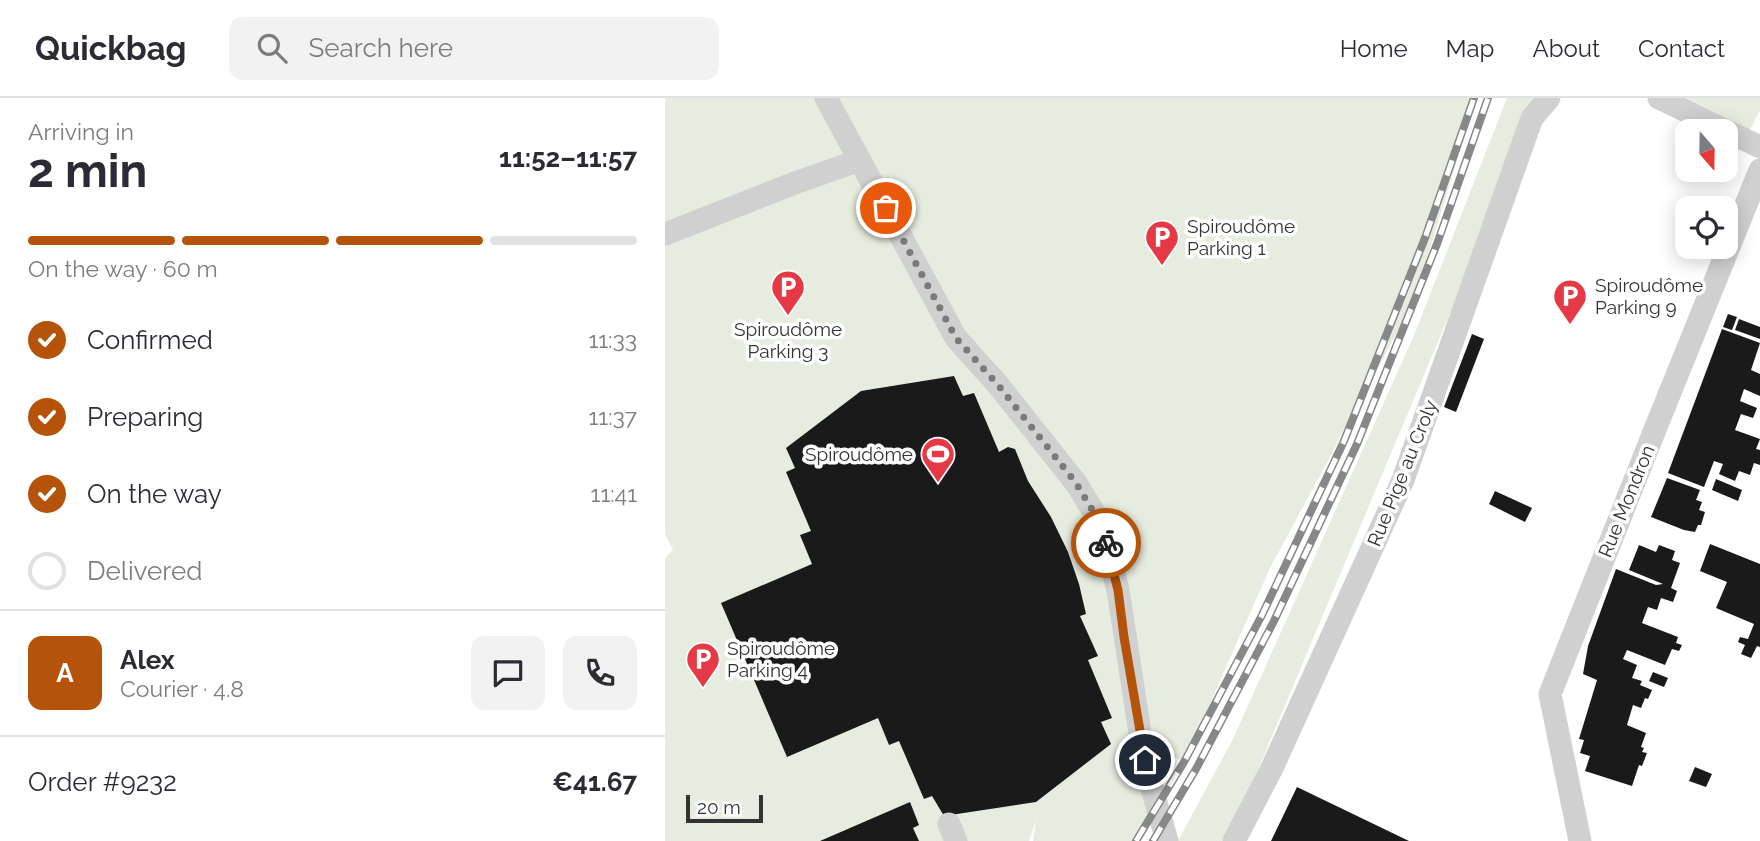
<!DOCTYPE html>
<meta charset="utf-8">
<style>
:root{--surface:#fff;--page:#f2f2f3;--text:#2b2b33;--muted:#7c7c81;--line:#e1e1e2;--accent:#b45309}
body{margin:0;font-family:Raleway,sans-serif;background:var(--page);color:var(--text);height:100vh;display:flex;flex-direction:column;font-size:26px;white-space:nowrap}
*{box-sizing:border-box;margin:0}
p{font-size:23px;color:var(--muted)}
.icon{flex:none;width:38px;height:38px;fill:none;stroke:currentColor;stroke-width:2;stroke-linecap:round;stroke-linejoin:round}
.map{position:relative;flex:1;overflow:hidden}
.panel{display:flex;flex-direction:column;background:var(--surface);width:665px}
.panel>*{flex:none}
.needle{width:46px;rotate:160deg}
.controls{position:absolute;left:1010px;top:21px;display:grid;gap:14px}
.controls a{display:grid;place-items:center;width:63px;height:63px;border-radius:14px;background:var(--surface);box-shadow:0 4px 18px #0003;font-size:35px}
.scale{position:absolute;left:21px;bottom:18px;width:77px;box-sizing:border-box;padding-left:7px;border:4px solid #333;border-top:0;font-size:19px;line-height:24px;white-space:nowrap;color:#333;-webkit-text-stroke:5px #fff;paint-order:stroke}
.pin{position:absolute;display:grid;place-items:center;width:60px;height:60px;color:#fff;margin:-30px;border:4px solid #fff;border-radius:50%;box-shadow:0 2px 7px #0007}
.courier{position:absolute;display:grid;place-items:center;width:70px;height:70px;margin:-35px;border:5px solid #b45309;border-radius:50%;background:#fff;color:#222;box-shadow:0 2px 9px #0007}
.head em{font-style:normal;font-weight:700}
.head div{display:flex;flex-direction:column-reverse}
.head{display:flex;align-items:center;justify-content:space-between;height:119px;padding:0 28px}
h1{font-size:46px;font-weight:700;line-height:52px}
.bar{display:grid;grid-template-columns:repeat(4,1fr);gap:10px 7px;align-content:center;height:84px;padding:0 28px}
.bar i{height:9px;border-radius:5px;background:var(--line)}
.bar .active{background:var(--accent)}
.bar p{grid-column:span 4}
.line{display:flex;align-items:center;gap:18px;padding:0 28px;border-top:2px solid var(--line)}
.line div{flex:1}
.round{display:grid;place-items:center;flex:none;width:74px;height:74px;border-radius:14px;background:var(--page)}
ol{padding:0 28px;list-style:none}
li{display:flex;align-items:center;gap:21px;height:77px}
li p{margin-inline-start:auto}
li .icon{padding:7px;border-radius:50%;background:var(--accent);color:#fff;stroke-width:4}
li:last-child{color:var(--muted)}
li i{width:38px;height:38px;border:4px solid var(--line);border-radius:50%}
header{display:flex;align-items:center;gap:42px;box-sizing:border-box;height:98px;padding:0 35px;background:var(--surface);border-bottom:2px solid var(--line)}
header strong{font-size:33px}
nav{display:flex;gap:38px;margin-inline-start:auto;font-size:24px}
.search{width:490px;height:63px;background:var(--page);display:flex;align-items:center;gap:18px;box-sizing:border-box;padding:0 24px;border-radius:14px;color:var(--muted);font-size:26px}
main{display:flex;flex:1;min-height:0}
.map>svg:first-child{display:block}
.green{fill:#e6ecdf}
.building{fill:#1a1a1a}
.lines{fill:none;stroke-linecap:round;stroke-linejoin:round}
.minor{stroke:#d0d0d0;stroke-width:23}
.rail-casing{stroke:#888;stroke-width:8}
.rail{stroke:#fff;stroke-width:5;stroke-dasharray:16;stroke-linecap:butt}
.done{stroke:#7a7a7a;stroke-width:7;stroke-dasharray:0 12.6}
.route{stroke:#b45309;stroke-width:9}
.labels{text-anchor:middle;stroke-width:7;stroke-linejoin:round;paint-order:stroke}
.poi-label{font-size:19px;fill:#333;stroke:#fff;text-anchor:start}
.street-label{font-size:19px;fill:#333;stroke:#fff}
</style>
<header>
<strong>Quickbag</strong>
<div class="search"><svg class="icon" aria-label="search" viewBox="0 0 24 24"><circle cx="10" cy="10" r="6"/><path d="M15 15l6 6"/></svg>Search here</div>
<nav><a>Home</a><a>Map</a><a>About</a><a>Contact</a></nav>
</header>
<main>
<section class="panel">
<div class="head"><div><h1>2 min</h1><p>Arriving in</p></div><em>11:52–11:57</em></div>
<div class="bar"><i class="active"></i><i class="active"></i><i class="active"></i><i></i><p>On the way · 60 m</p></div>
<ol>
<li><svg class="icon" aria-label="check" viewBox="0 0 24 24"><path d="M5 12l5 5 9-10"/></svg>Confirmed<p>11:33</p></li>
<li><svg class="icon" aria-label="check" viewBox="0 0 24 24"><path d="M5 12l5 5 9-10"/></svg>Preparing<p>11:37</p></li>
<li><svg class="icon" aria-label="check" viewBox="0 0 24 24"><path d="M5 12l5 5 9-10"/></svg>On the way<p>11:41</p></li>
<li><i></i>Delivered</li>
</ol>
<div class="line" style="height:126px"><b class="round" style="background:var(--accent);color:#fff">A</b><div><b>Alex</b><p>Courier · 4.8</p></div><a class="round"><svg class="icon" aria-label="chat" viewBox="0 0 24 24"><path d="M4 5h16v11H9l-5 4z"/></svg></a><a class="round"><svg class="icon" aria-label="phone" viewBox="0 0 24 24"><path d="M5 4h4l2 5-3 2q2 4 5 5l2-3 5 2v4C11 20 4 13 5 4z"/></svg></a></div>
<div class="line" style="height:91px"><div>Order #9232</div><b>€41.67</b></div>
</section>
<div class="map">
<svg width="1095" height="743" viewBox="0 0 1095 743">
<rect width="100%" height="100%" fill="#fff"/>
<path class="green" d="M0 0H811L749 203 605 470 519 664 489 648 466 640 502 692 469 743H368L371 722 364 743H0V460L8 452 0 436Z
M842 0H893L867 20 563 743H513L568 641 750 235Z
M1022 0H1095V12L1085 32Z"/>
<path class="building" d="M1063 216 1072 219 1067 232 1058 229Z
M1074 221 1095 229V241L1070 232Z
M1057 231 1095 245 1086 272 1095 276V298L1079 291 1075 303 1092 310 1088 320 1076 316 1070 332 1095 341 1091 351 1095 352V367L1089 365 1085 377 1074 373 1070 383 1054 376 1058 366 1049 363 1039 389 1003 375Z
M807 236 819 241 791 314 779 309Z
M289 278 298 298 309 295 334 354 343 349 350 351 363 383 386 419 403 454 414 486 421 516 415 518 433 558 423 562 447 620 436 624 446 646 371 704 279 718 267 698 259 701 234 643 224 647 213 620 122 659 56 505 147 466 135 437 146 433 121 374 130 370 121 350 196 293Z
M1002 380 1035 392 1031 402 1037 404 1034 412 1040 414 1036 427H1033L1030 434 1019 432 986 419Z
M1051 381 1077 392 1073 403 1047 392Z
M830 393 867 410 860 424 824 406Z
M1045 446 1095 466V549L1092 548 1086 560 1076 556 1080 547 1073 544 1075 539 1083 541 1089 526 1051 510 1062 484 1035 473Z
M974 447 991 454 994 447 1010 453 1007 462 1015 465 1006 490 1012 493 1008 504 996 500 992 512 983 509 977 525 1013 539 1011 545 1017 547 1014 553 1007 551 1000 567 962 552 958 561 972 567 967 580 977 583 975 587 987 592 983 601 980 600 976 610 968 607 962 627 981 635 976 649 979 650 977 654 982 655 977 668 974 667 967 688 920 673 925 658 915 655 919 642 914 641 932 582 918 576 923 548 951 471 991 487 998 486 964 472Z
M988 574 1003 580 999 589 984 583Z
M1030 669 1047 676 1041 689 1024 683Z
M632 689 744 743H606Z
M245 704 254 727 248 730 254 743H155Z"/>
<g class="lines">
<path class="minor" d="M161 0 291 240 334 288 391 360 411 385 428 413 440 442 453 492 476 641 485 683 502 743
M994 0 1095 49
M0 136 130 85 195 62
M284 726 291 743
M569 743 607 670 738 382 867 20 884 0
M915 743 885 596 991 329 1095 72"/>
<g class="rail-casing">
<path id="rail" d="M471 743 519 664 597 517 679 343 760 140 809 0
M488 743 531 671 609 523 692 346 772 146 823 0"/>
</g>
<use href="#rail" class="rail"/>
</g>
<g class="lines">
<path class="done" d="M221 110 291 240 334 288 411 385 428 413 441 445"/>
<path class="route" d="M441 445 453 492 459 539 480 662"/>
</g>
<defs>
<g id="parking-pin" transform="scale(1.75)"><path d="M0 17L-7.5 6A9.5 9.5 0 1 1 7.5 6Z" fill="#e63946" stroke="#fff"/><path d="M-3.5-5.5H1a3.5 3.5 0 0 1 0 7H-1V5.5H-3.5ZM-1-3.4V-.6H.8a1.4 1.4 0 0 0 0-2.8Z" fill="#fff"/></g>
<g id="stadium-pin" transform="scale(1.75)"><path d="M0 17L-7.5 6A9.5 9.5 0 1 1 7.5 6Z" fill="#e63946" stroke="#fff"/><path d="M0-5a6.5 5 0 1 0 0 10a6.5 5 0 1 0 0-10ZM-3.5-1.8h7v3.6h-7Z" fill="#fff"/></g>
</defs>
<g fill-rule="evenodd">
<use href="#parking-pin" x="497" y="139"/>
<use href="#parking-pin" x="123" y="189"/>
<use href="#parking-pin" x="905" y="198"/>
<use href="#stadium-pin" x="273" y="356"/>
<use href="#parking-pin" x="38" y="561"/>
</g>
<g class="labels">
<g class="poi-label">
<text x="522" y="135">Spiroudôme<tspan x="522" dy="22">Parking 1</tspan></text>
<text x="930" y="194">Spiroudôme<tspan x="930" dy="22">Parking 9</tspan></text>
<text x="123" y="238" text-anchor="middle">Spiroudôme<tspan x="123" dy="22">Parking 3</tspan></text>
<text x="248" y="363" text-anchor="end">Spiroudôme</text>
<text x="62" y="557">Spiroudôme<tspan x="62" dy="22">Parking 4</tspan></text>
</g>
<g class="street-label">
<text transform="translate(737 375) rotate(-68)" y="7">Rue Pige au Croly</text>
<text transform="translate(961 403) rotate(-68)" y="7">Rue Mondron</text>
</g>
</g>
</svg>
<div class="controls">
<a><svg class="needle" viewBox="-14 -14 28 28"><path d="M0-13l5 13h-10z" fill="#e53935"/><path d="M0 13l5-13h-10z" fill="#7c7c81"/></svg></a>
<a><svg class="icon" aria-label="locate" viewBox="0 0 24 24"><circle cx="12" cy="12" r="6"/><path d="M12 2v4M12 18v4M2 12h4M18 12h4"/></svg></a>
</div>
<div class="scale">20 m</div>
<div class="pin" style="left:221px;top:110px;background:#ea580c"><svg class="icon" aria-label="bag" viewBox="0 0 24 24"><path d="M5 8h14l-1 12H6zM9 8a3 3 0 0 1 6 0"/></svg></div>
<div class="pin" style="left:480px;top:662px;background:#1f2937"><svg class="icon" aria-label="home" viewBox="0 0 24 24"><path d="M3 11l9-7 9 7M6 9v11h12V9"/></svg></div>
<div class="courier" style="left:441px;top:445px"><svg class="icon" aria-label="bike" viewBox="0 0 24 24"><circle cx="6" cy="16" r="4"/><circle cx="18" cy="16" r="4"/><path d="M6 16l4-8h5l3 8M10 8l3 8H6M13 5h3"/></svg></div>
</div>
</main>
